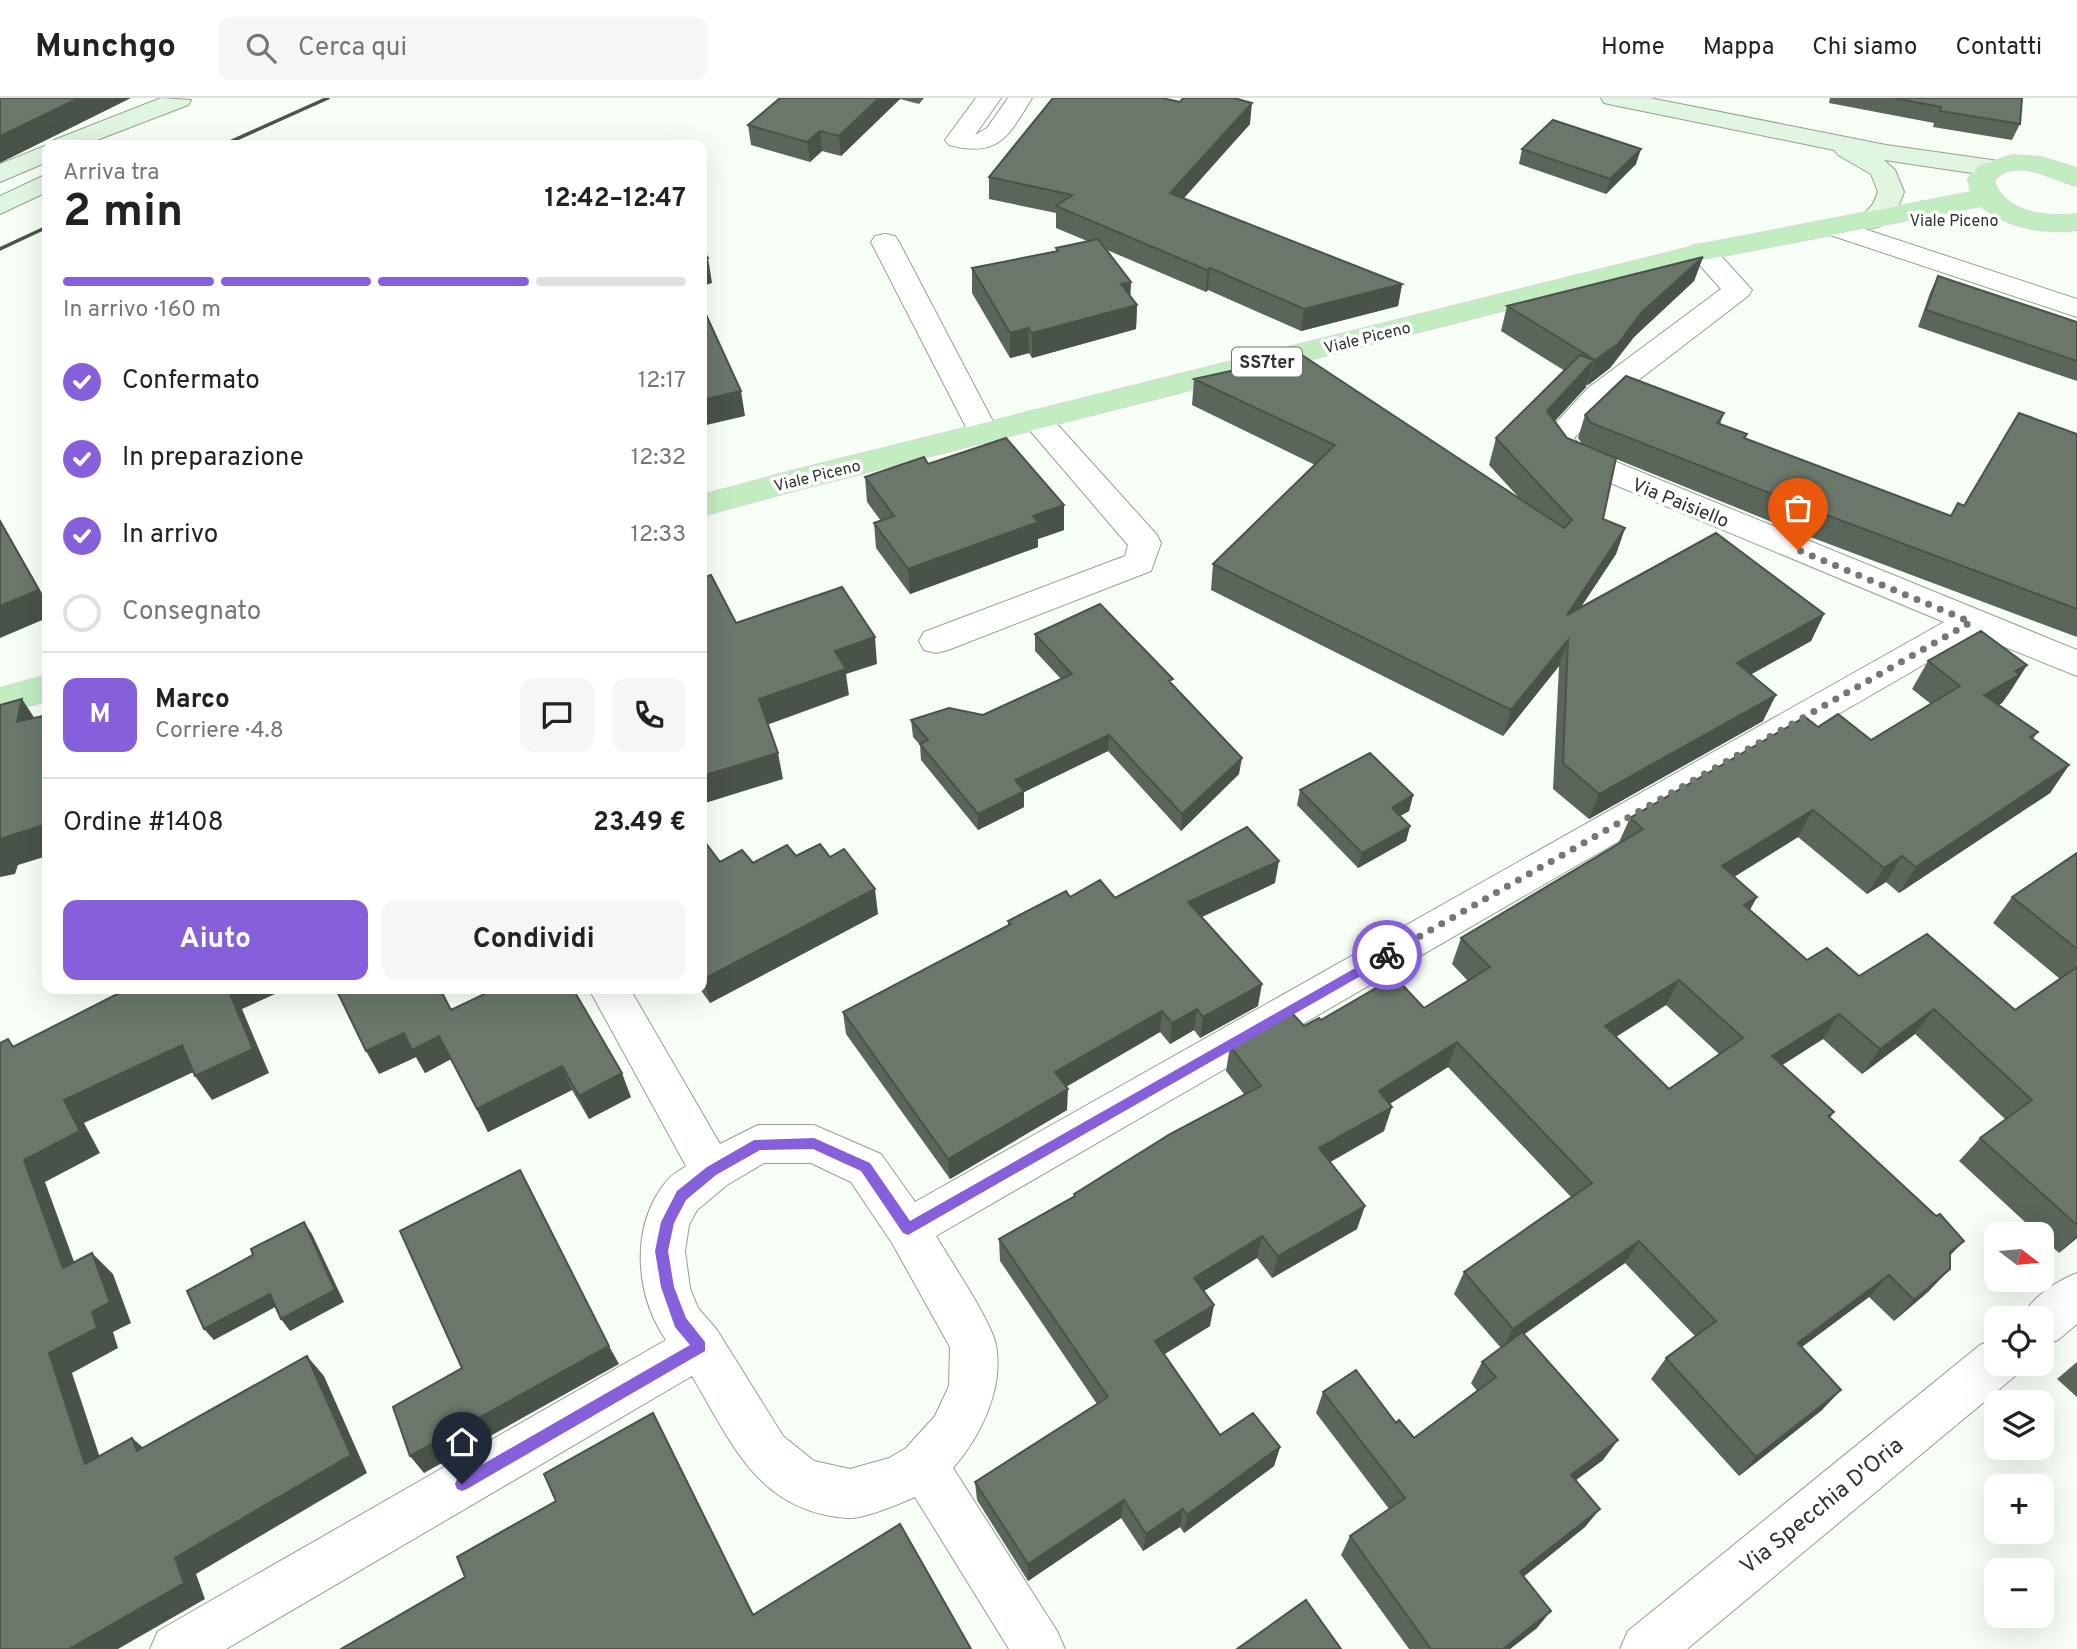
<!DOCTYPE html>
<html lang="it">
<meta charset="utf-8">
<style>
:root{--surface:#fff;--page:#f6f6f6;--text:#222;--muted:#767676;--line:#e0e0e0;--accent:#8660db}
body{margin:0;font-family:Overpass,sans-serif;background:var(--page);color:var(--text);height:100vh;display:flex;flex-direction:column;font-size:26px;white-space:nowrap}
*{box-sizing:border-box;margin:0}
p{font-size:23px;color:var(--muted)}
.icon{flex:none;width:38px;height:38px;fill:none;stroke:currentColor;stroke-width:2;stroke-linecap:round;stroke-linejoin:round}
.map{position:relative;flex:1;overflow:hidden}
.side{position:absolute;left:42px;top:42px;width:665px;height:854px;display:flex;flex-direction:column;background:var(--surface);border-radius:14px;box-shadow:0 7px 28px #0002}
.side>*{flex:none}
.needle{width:46px;rotate:106deg}
.controls{position:absolute;left:1984px;top:1124px;display:grid;gap:14px}
.controls a{display:grid;place-items:center;width:70px;height:70px;border-radius:14px;background:var(--surface);box-shadow:0 7px 28px #0002;font-size:35px}
.pin{position:absolute;display:grid;place-items:center;width:60px;height:60px;color:#fff;margin:-72px -30px;border-radius:50% 50% 50% 0;rotate:-45deg;box-shadow:0 0 7px #0007}
.pin .icon{rotate:45deg}
.courier{position:absolute;display:grid;place-items:center;width:70px;height:70px;margin:-35px;border:5px solid #8660db;border-radius:50%;background:#fff;color:#222;box-shadow:0 2px 9px #0007}
.summary em{font-style:normal;font-weight:700}
.summary div{display:flex;flex-direction:column-reverse}
.summary{display:flex;align-items:center;justify-content:space-between;height:119px;padding:0 21px}
h1{font-size:46px;font-weight:700;line-height:52px}
.bar{display:grid;grid-template-columns:repeat(4,1fr);gap:10px 7px;align-content:center;height:84px;padding:0 21px}
.bar i{height:9px;border-radius:5px;background:var(--line)}
.bar .selected{background:var(--accent)}
.bar p{grid-column:span 4}
.line{display:flex;align-items:center;gap:18px;padding:0 21px;border-top:2px solid var(--line)}
.line div{flex:1}
.round{display:grid;place-items:center;flex:none;width:74px;height:74px;border-radius:14px;background:var(--page)}
ol{padding:0 21px;list-style:none}
li{display:flex;align-items:center;gap:21px;height:77px}
li p{margin-inline-start:auto}
li .icon{padding:7px;border-radius:50%;background:var(--accent);color:#fff;stroke-width:4}
li:last-child{color:var(--muted)}
li i{width:38px;height:38px;border:4px solid var(--line);border-radius:50%}
.action{display:flex;gap:14px;margin-top:auto;padding:14px 21px}
.action a{flex:1;height:80px;border-radius:14px;background:var(--accent);color:#fff;font-size:28px;font-weight:700;line-height:80px;text-align:center}
.action a+a{background:var(--page);color:var(--text)}
header{display:flex;align-items:center;gap:42px;box-sizing:border-box;height:98px;padding:0 35px;background:var(--surface);border-bottom:2px solid var(--line)}
header strong{font-size:33px}
nav{display:flex;gap:38px;margin-inline-start:auto;font-size:24px}
.search{width:490px;height:63px;background:var(--page);display:flex;align-items:center;gap:18px;box-sizing:border-box;padding:0 24px;border-radius:14px;color:var(--muted);font-size:26px}
.map>svg:first-child{display:block}
.lines{fill:none;stroke-linecap:round;stroke-linejoin:round}
.street-casing{stroke:#94a193;stroke-width:2}
.secondary-casing{stroke:#94a193;stroke-width:2}
.primary-casing{stroke:#d9dad9;stroke-width:2}
.street{fill:#fff;fill-rule:evenodd}
.secondary{fill:#e0f6e0;fill-rule:evenodd}
.primary{fill:#c2edc1;fill-rule:evenodd}
.rail{stroke:#4d544d;stroke-width:3.5}
.wall{fill:#5b665b;fill-rule:evenodd}
.shaded-wall{fill:#4a534a}
.building{fill:#6a776a;stroke:#4a534a;stroke-width:2;fill-rule:evenodd}
.route{fill:#8660db}
.done{stroke:#737972;stroke-width:7;stroke-dasharray:0 12.6}
.labels{text-anchor:middle;stroke-width:7;stroke-linejoin:round;paint-order:stroke}
.far-street-label{font-size:16px;fill:#2c322c;stroke:#fff}
.shield{fill:#fff;stroke:#6b706b;stroke-width:2}
.shield-label{font-size:18px;font-weight:bold;fill:#2c322c}
.street-label{font-size:19px;fill:#2c322c;stroke:#fff}
.near-street-label{font-size:23px;fill:#2c322c;stroke:#fff}
</style>
<header>
<strong>Munchgo</strong>
<div class="search"><svg class="icon" aria-label="search" viewBox="0 0 24 24"><circle cx="10" cy="10" r="6"/><path d="M15 15l6 6"/></svg>Cerca qui</div>
<nav><a>Home</a><a>Mappa</a><a>Chi siamo</a><a>Contatti</a></nav>
</header>
<div class="map">
<svg width="2077" height="1551" viewBox="0 0 2077 1551">
<rect width="100%" height="100%" fill="#f6fef5"/>
<g class="lines">
<g class="street-casing">
<path id="street" d="M976 0H1001L975 37 987 30 1008 0H1032C1008 39 999 60 949 47L945 42Z
M1834 121 2077 201V219L1824 135 1820 129 1824 123Z
M885 136 895 138 899 144 999 335 995 342 984 345 973 342 969 335 871 144 875 138Z
M1702 146 1712 148 1752 192 1748 198 1610 304 1574 340 1582 350 2077 552V578L1975 537 936 1138C950 1162 992 1224 996 1247 1004 1290 981 1338 953 1370L1057 1533 1065 1551H1009L915 1399C899 1406 864 1421 848 1420 758 1414 732 1345 692 1278L226 1551H150L158 1533 666 1242C635 1197 630 1129 665 1085 670 1078 679 1073 686 1068L589 891H630L720 1046 758 1027H814L881 1056 915 1104 1944 524 1560 364 1542 340 1588 290 1721 191 1688 154 1692 148ZM764 1065H811L851 1084 892 1145 950 1249 949 1288 935 1318 906 1350 889 1360 850 1371 814 1363 783 1338 717 1232 698 1210 690 1190 685 1153 689 1127 697 1112 727 1087Z
M1036 312 1047 315 1157 437 1161 445 1151 473 948 552 936 555 924 552 919 543 924 534 1125 458 1128 447 1021 322 1025 315Z
M2077 1175V1226L2058 1242 2042 1248V1220H2022C2030 1200 2057 1183 2077 1175Z
M1997 1240V1265H2020L2014 1279 1687 1551H1620L1628 1533 1980 1247Z"/>
</g>
<g class="secondary-casing">
<path id="secondary" d="M161 0 191 2 188 7 84 47H50L54 42Z
M1601 0H1650L1886 47 1992 62 2001 64 2005 70 2001 76 1992 78 1884 62 1895 72 1904 94C1897 114 1886 135 1862 129L1858 123 1873 106 1878 94 1871 76 1838 57 1834 52 1613 7 1604 5Z
M47 47V64L0 84V66Z
M47 76V94L0 116V98Z"/>
</g>
<g class="primary-casing">
<path id="primary" d="M2013 57 2041 59 2077 70V88C2052 82 2017 58 1994 82 2003 116 2048 119 2077 116V132C2045 136 2006 130 1981 108L1703 162 801 391 702 418V397L795 372 1702 146 1971 94 1968 81 1980 67Z
M47 577V603L0 616V590Z"/>
</g>
<use href="#street" class="street"/>
<use href="#secondary" class="secondary"/>
<use href="#primary" class="primary"/>
<path class="rail" d="M223 47 328 0
M0 151 47 129"/>
</g>
<path class="wall" d="M780 0H924L919 6 900 1 841 58 822 53 810 64 751 47 748 27Z
M1830 0H2022L2020 26 2012 42 1933 29 1934 25 1829 5Z
M1250 26 1183 100 1402 186 1398 208 1301 233 1208 192 1206 194 1107 152 1130 197 1137 207 1136 231 1032 260 1029 255 1010 260 972 195V170L1056 153V150L1087 143 1056 130V115L989 101V79Z
M1522 51 1636 66 1606 96 1519 66Z
M1703 159 1694 183 1634 239 1610 270 1588 287 1586 286V289L1555 323 1567 340 1582 346 1578 340 1585 317 1724 315 1720 326 1747 336 1745 340 1951 418 1964 408 2077 336V539L1797 434 1616 361 1603 421 1625 430 1616 456 1580 510 1824 516 1811 543 1751 576 1763 623 1589 721 1553 691 1559 568 1503 638 1211 492 1213 466 1315 367 1192 307 1194 281 1521 402 1489 367 1496 340 1565 273 1501 233 1507 208Z
M1938 178 2077 224V283L1918 229 1930 195Z
M928 366 1064 407V432L1038 441V449L910 496 876 450 874 425 881 423 867 404 865 379Z
M1035 536 1173 587 1239 676 1181 733 1108 653 1024 694V709L978 732 921 662 920 647 913 639 911 622 983 617 1061 581 1035 553Z
M1928 563 2027 567 2010 594 2002 605 1998 607 2038 634 2033 641 2069 667 2050 695 1899 795 1886 784 1867 796 1798 739 1734 779 1750 812 1807 862 1859 878 2015 912 2060 881 1993 825 2012 799 2077 755V1140L2059 1155 2042 1139V1136H2038L1959 1063 1980 1040 2005 1021 1915 936 1862 976 1823 941 1782 967 1834 1014 1830 1020 1950 1158 1929 1193 1894 1223 1869 1199 1802 1249 1822 1312 1739 1378 1651 1281 1666 1260 1695 1238 1625 1165 1524 1236 1603 1362 1576 1382 1585 1429 1523 1479 1537 1530 1510 1551H1409L1341 1457 1350 1438 1389 1411 1316 1315 1323 1294 1396 1325 1414 1340 1477 1293 1471 1285 1482 1264 1501 1250 1454 1196 1464 1174 1571 1099 1448 969 1389 1006 1384 1033 1330 1064 1357 1131 1272 1180 1257 1160 1204 1193 1210 1228 1164 1256 1220 1337 1280 1349 1274 1368 1184 1435 1180 1429 1143 1453 1121 1420 1028 1483 977 1402 975 1384 1097 1306 1000 1163 999 1141 1074 1098V1096L1244 996 1226 973 1230 948 1304 928 1321 922 1424 910 1468 883 1452 866 1461 840 1618 746 1630 720 1818 629 1871 642 1931 606 1912 591ZM1666 907 1719 956 1669 991 1616 939Z
M1300 692 1413 697 1409 713 1400 718 1410 728 1406 743 1358 770 1297 707Z
M702 740 720 764 753 765 796 758 878 816 710 905 700 891H702Z
M1275 785 1202 819 1258 908 1200 940 1194 932 1170 946 1160 934 1066 989 1067 1012 950 1081 846 936 843 914 1008 827V823L1070 799 1115 800Z
M451 912 631 999 589 1021 572 992 488 1034 451 961 425 975 416 959 379 976Z
M2077 1264V1299L2057 1281Z"/>
<path class="shaded-wall" d="M79 0H131L0 65V38Z
M879 0H899L900 1 841 58 839 38Z
M1252 5 1250 26 1169 117 1170 95Z
M820 33 822 53 810 64 807 44Z
M1641 51 1636 66 1606 96 1610 81Z
M1703 159 1694 183 1634 239 1610 270 1588 287 1595 262 1641 215Z
M708 160 712 185 702 188V162Z
M1210 170 1208 192 1206 194 1207 172Z
M1131 184 1130 209 1121 186Z
M1402 186 1398 208 1301 233 1304 211Z
M1137 207 1136 231 1032 260V235Z
M1028 230 1029 255 1010 260V235Z
M1594 262 1586 289 1539 340 1547 313Z
M741 293 745 318 702 328V302Z
M1064 407V432L1038 441V449L910 496 908 471 1033 418Z
M0 422 47 504V520L0 540Z
M1625 430 1616 456 1558 544 1567 517Z
M1824 516 1811 543 1725 591 1737 565Z
M875 539 877 566 846 576 849 597 764 628 759 601 835 553Z
M1568 542 1559 568 1503 638 1511 612Z
M2027 567 2002 605 1967 624 1984 597 2015 573Z
M1776 597 1763 623 1589 721 1599 696Z
M22 601 39 627 17 624Z
M1109 637 1108 653 1024 694V709L978 732V716L1015 682Z
M778 655 783 681 702 706V678Z
M1242 660 1239 676 1181 733 1182 716Z
M2069 667 2050 695 1899 795 1916 769Z
M1413 697 1409 713 1388 725 1392 710Z
M1813 712 1798 739 1708 795 1722 768Z
M47 726V758L18 767 15 776 0 779V741Z
M1410 728 1406 743 1358 770 1362 755Z
M1902 758 1886 784 1867 796 1884 770Z
M1279 763 1275 785 1186 826 1188 804Z
M875 791 878 816 710 905 704 881Z
M1757 799 1743 825 1744 807Z
M1679 882 1666 907 1593 953 1605 928Z
M1262 886 1258 908 1200 940 1203 919Z
M228 891H286L242 911 269 975 212 1002 195 978Z
M1197 911 1194 932 1170 946 1172 925Z
M1934 911 1915 936 1862 976 1880 951Z
M1162 913 1160 934 1055 995V974Z
M1839 916 1823 941 1757 983 1772 958Z
M404 935 439 938 451 961 425 975 416 959 379 976 366 953Z
M1457 944 1448 969 1371 1018 1379 993Z
M182 947 200 971 84 1025 100 1055 45 1084 84 1191 63 1170 24 1062 64 1002Z
M562 968 572 992 488 1034 477 1011Z
M622 975 631 999 589 1021 579 998Z
M1068 991 1067 1012 950 1081 948 1061Z
M1392 1009 1384 1033 1313 1074 1319 1050Z
M1365 1108 1357 1131 1272 1180 1278 1158Z
M304 1124 312 1136 344 1204 290 1233 281 1221Z
M2077 1137V1140L2059 1155Z
M1262 1138 1257 1160 1191 1201 1194 1180Z
M1639 1143 1625 1165 1502 1252 1513 1231Z
M1964 1143 1943 1165 1950 1154Z
M92 1155 113 1176 131 1225 113 1234 118 1250 72 1275 108 1384 85 1366 49 1255 92 1214Z
M1950 1171 1929 1193 1894 1223 1914 1202Z
M1889 1177 1869 1199 1780 1265 1798 1245Z
M270 1196 279 1207 214 1242 204 1231Z
M1214 1207 1210 1228 1152 1264 1155 1243Z
M609 1248 619 1266 424 1375 410 1358Z
M307 1258 324 1278 367 1375 196 1476 205 1501 118 1551H69L175 1460Z
M1841 1292 1822 1312 1739 1378 1756 1359Z
M132 1340 153 1358 137 1353Z
M1618 1342 1603 1362 1557 1396 1571 1377Z
M1280 1349 1274 1368 1184 1435 1187 1417Z
M1124 1402 1121 1420 1028 1483V1466Z
M1183 1411 1180 1429 1143 1453 1146 1436Z
M1600 1411 1585 1429 1507 1492 1520 1474Z
M1551 1513 1537 1530 1510 1551H1503Z"/>
<path class="building" d="M0 0H79L0 38Z
M780 0H879L839 38 820 33 807 44 748 27Z
M1053 0H1162L1180 4 1183 0H1234L1252 5 1170 95 1402 186 1304 211 1210 170 1207 172 1056 108 1072 97 989 79Z
M1894 0H2022L2020 26 1940 13 1941 9Z
M1553 22 1641 51 1610 81 1522 51Z
M1098 141 1131 184 1121 186 1137 207 1032 235 1028 230 1010 235 972 170 1058 153 1056 150Z
M702 152 708 160 702 162Z
M1703 159 1641 215 1618 246 1595 262 1507 208Z
M1938 178 2077 224V263L1926 212Z
M702 208 741 293 702 302Z
M1302 257 1564 430 1572 422 1496 340 1580 257 1594 262 1547 313 1567 340 1616 360 1603 421 1625 430 1567 517 1716 435 1824 516 1737 565 1776 597 1599 696 1563 665 1568 542 1511 612 1213 466 1335 347 1194 281Z
M1626 278 1724 315 1717 325 1747 336 1744 340 1951 418 1958 405 1964 408 2019 315 2077 336V511L1808 410 1591 325 1585 317Z
M1006 340 1064 407 1033 418 1038 424 908 471 874 425 894 418 865 379 924 359 928 366Z
M0 423 39 492 0 508Z
M711 477 736 525 842 489 875 539 835 553 846 571 759 601 778 655 702 678V480Z
M1100 506 1173 581 1169 583 1242 660 1182 716 1109 637 1015 682 1024 693 978 716 920 646 928 642 911 622 949 610 983 617 1072 576 1035 536Z
M1981 533 2027 567 2015 573 2019 577 1984 597 2038 634 2030 639 2069 667 1916 769 1902 758 1884 770 1813 712 1722 768 1757 799 1744 807 1807 862 1827 850 1859 878 1927 836 2015 912 2077 869V1127L1980 1040 2032 1002 1934 911 1880 951 1839 916 1772 958 1834 1014 1828 1018 1936 1118 1940 1116 1964 1143 1950 1154V1171L1914 1202 1889 1177 1798 1245 1841 1292 1756 1359 1666 1260 1716 1223 1639 1143 1513 1231 1464 1174 1592 1085 1457 944 1379 993 1392 1009 1319 1050 1365 1108 1278 1158 1262 1138 1194 1180 1214 1207 1155 1243 1220 1337 1253 1315 1280 1349 1187 1417 1183 1411 1146 1436 1124 1402 1028 1466 975 1384 1108 1299 999 1141 1075 1098 1074 1096 1170 1036 1261 988 1230 948 1291 914 1304 928 1319 920 1321 922 1395 879 1424 910 1490 869 1461 840 1643 731 1630 720 1805 619 1818 629 1838 616 1871 642 1960 588 1928 563ZM1679 882 1743 940 1669 991 1605 928Z
M22 601 17 624 47 617V726L0 741V607Z
M1370 655 1413 697 1392 710 1410 728 1362 755 1300 692Z
M1247 729 1279 763 1188 804 1262 886 1203 919 1197 911 1172 925 1162 913 1055 974 1068 991 948 1061 843 914 1011 826 1008 823 1066 793 1070 799 1100 782 1115 800Z
M702 740 720 764 742 752 753 765 787 747 796 758 820 746 830 759 844 751 875 791 704 881 702 878Z
M2077 755V851L2012 799Z
M127 891H228L253 951 195 978 182 947 64 1002 80 1033 24 1062 63 1170 92 1155 110 1204 92 1214 97 1230 49 1255 85 1366 132 1340 137 1353 307 1258 351 1357 175 1460 184 1485 69 1551H0V945L8 941 13 949Z
M336 891H440L451 912 495 891H573L622 975 579 998 562 968 477 1011 439 938 412 952 404 935 366 953Z
M520 1072 609 1248 410 1358 393 1309 462 1270 400 1133Z
M304 1124 335 1192 281 1221 270 1196 204 1231 187 1193 253 1157 251 1151Z
M1522 1234 1618 1342 1571 1377 1600 1411 1520 1474 1551 1513 1503 1551H1431L1350 1438 1405 1400 1323 1294 1356 1272 1396 1325 1399 1322 1414 1340 1496 1279 1482 1264Z
M653 1315 753 1517 900 1426 971 1551H341L465 1479 457 1459 556 1403 544 1376Z
M1306 1502 1341 1551H1237Z"/>
<path class="route" d="M1387 852 1392 853V860L908 1137 903 1135 861 1073 813 1051 760 1052 716 1077 686 1102 674 1125 668 1153 674 1189 686 1220 705 1244V1253L467 1391 462 1393 457 1391 455 1386 457 1381 690 1247 675 1229 661 1189 655 1153 661 1124 677 1093 707 1069 754 1042 814 1040 870 1065 910 1123Z"/>
<g class="lines">
<path class="done" d="M1387 857 1971 524 1798 452"/>
</g>
<g class="labels">
<g class="far-street-label">
<text x="1954" y="128">Viale Piceno</text>
<text transform="translate(1367 239) rotate(-14)" y="6">Viale Piceno</text>
<text transform="translate(817 377) rotate(-14)" y="6">Viale Piceno</text>
</g>
<rect class="shield" x="1232" y="249.5" width="70" height="29" rx="5"/>
<g class="shield-label">
<text x="1267" y="270">SS7ter</text>
</g>
<g class="street-label">
<text transform="translate(1681 404) rotate(22)" y="7">Via Paisiello</text>
</g>
<g class="near-street-label">
<text transform="translate(1821 1407) rotate(-39)" y="8">Via Specchia D'Oria</text>
</g>
</g>
</svg>
<div class="controls">
<a><svg class="needle" viewBox="-14 -14 28 28"><path d="M0-13l5 13h-10z" fill="#e53935"/><path d="M0 13l5-13h-10z" fill="#767676"/></svg></a>
<a><svg class="icon" aria-label="locate" viewBox="0 0 24 24"><circle cx="12" cy="12" r="6"/><path d="M12 2v4M12 18v4M2 12h4M18 12h4"/></svg></a>
<a><svg class="icon" aria-label="layers" viewBox="0 0 24 24"><path d="M12 4l9 5-9 5-9-5zM3 14l9 5 9-5"/></svg></a>
<a>+</a>
<a>−</a>
</div>
<div class="pin" style="left:1798px;top:452px;background:#ea580c"><svg class="icon" aria-label="bag" viewBox="0 0 24 24"><path d="M5 8h14l-1 12H6zM9 8a3 3 0 0 1 6 0"/></svg></div>
<div class="pin" style="left:462px;top:1386px;background:#1f2937"><svg class="icon" aria-label="home" viewBox="0 0 24 24"><path d="M3 11l9-7 9 7M6 9v11h12V9"/></svg></div>
<div class="courier" style="left:1387px;top:857px"><svg class="icon" aria-label="bike" viewBox="0 0 24 24"><circle cx="6" cy="16" r="4"/><circle cx="18" cy="16" r="4"/><path d="M6 16l4-8h5l3 8M10 8l3 8H6M13 5h3"/></svg></div>
<section class="side">
<div class="summary"><div><h1>2 min</h1><p>Arriva tra</p></div><em>12:42–12:47</em></div>
<div class="bar"><i class="selected"></i><i class="selected"></i><i class="selected"></i><i></i><p>In arrivo · 160 m</p></div>
<ol>
<li><svg class="icon" aria-label="check" viewBox="0 0 24 24"><path d="M5 12l5 5 9-10"/></svg>Confermato<p>12:17</p></li>
<li><svg class="icon" aria-label="check" viewBox="0 0 24 24"><path d="M5 12l5 5 9-10"/></svg>In preparazione<p>12:32</p></li>
<li><svg class="icon" aria-label="check" viewBox="0 0 24 24"><path d="M5 12l5 5 9-10"/></svg>In arrivo<p>12:33</p></li>
<li><i></i>Consegnato</li>
</ol>
<div class="line" style="height:126px"><b class="round" style="background:var(--accent);color:#fff">M</b><div><b>Marco</b><p>Corriere · 4.8</p></div><a class="round"><svg class="icon" aria-label="chat" viewBox="0 0 24 24"><path d="M4 5h16v11H9l-5 4z"/></svg></a><a class="round"><svg class="icon" aria-label="phone" viewBox="0 0 24 24"><path d="M5 4h4l2 5-3 2q2 4 5 5l2-3 5 2v4C11 20 4 13 5 4z"/></svg></a></div>
<div class="line" style="height:91px"><div>Ordine #1408</div><b>23.49 €</b></div>
<div class="action"><a>Aiuto</a><a>Condividi</a></div>
</section>
</div>
